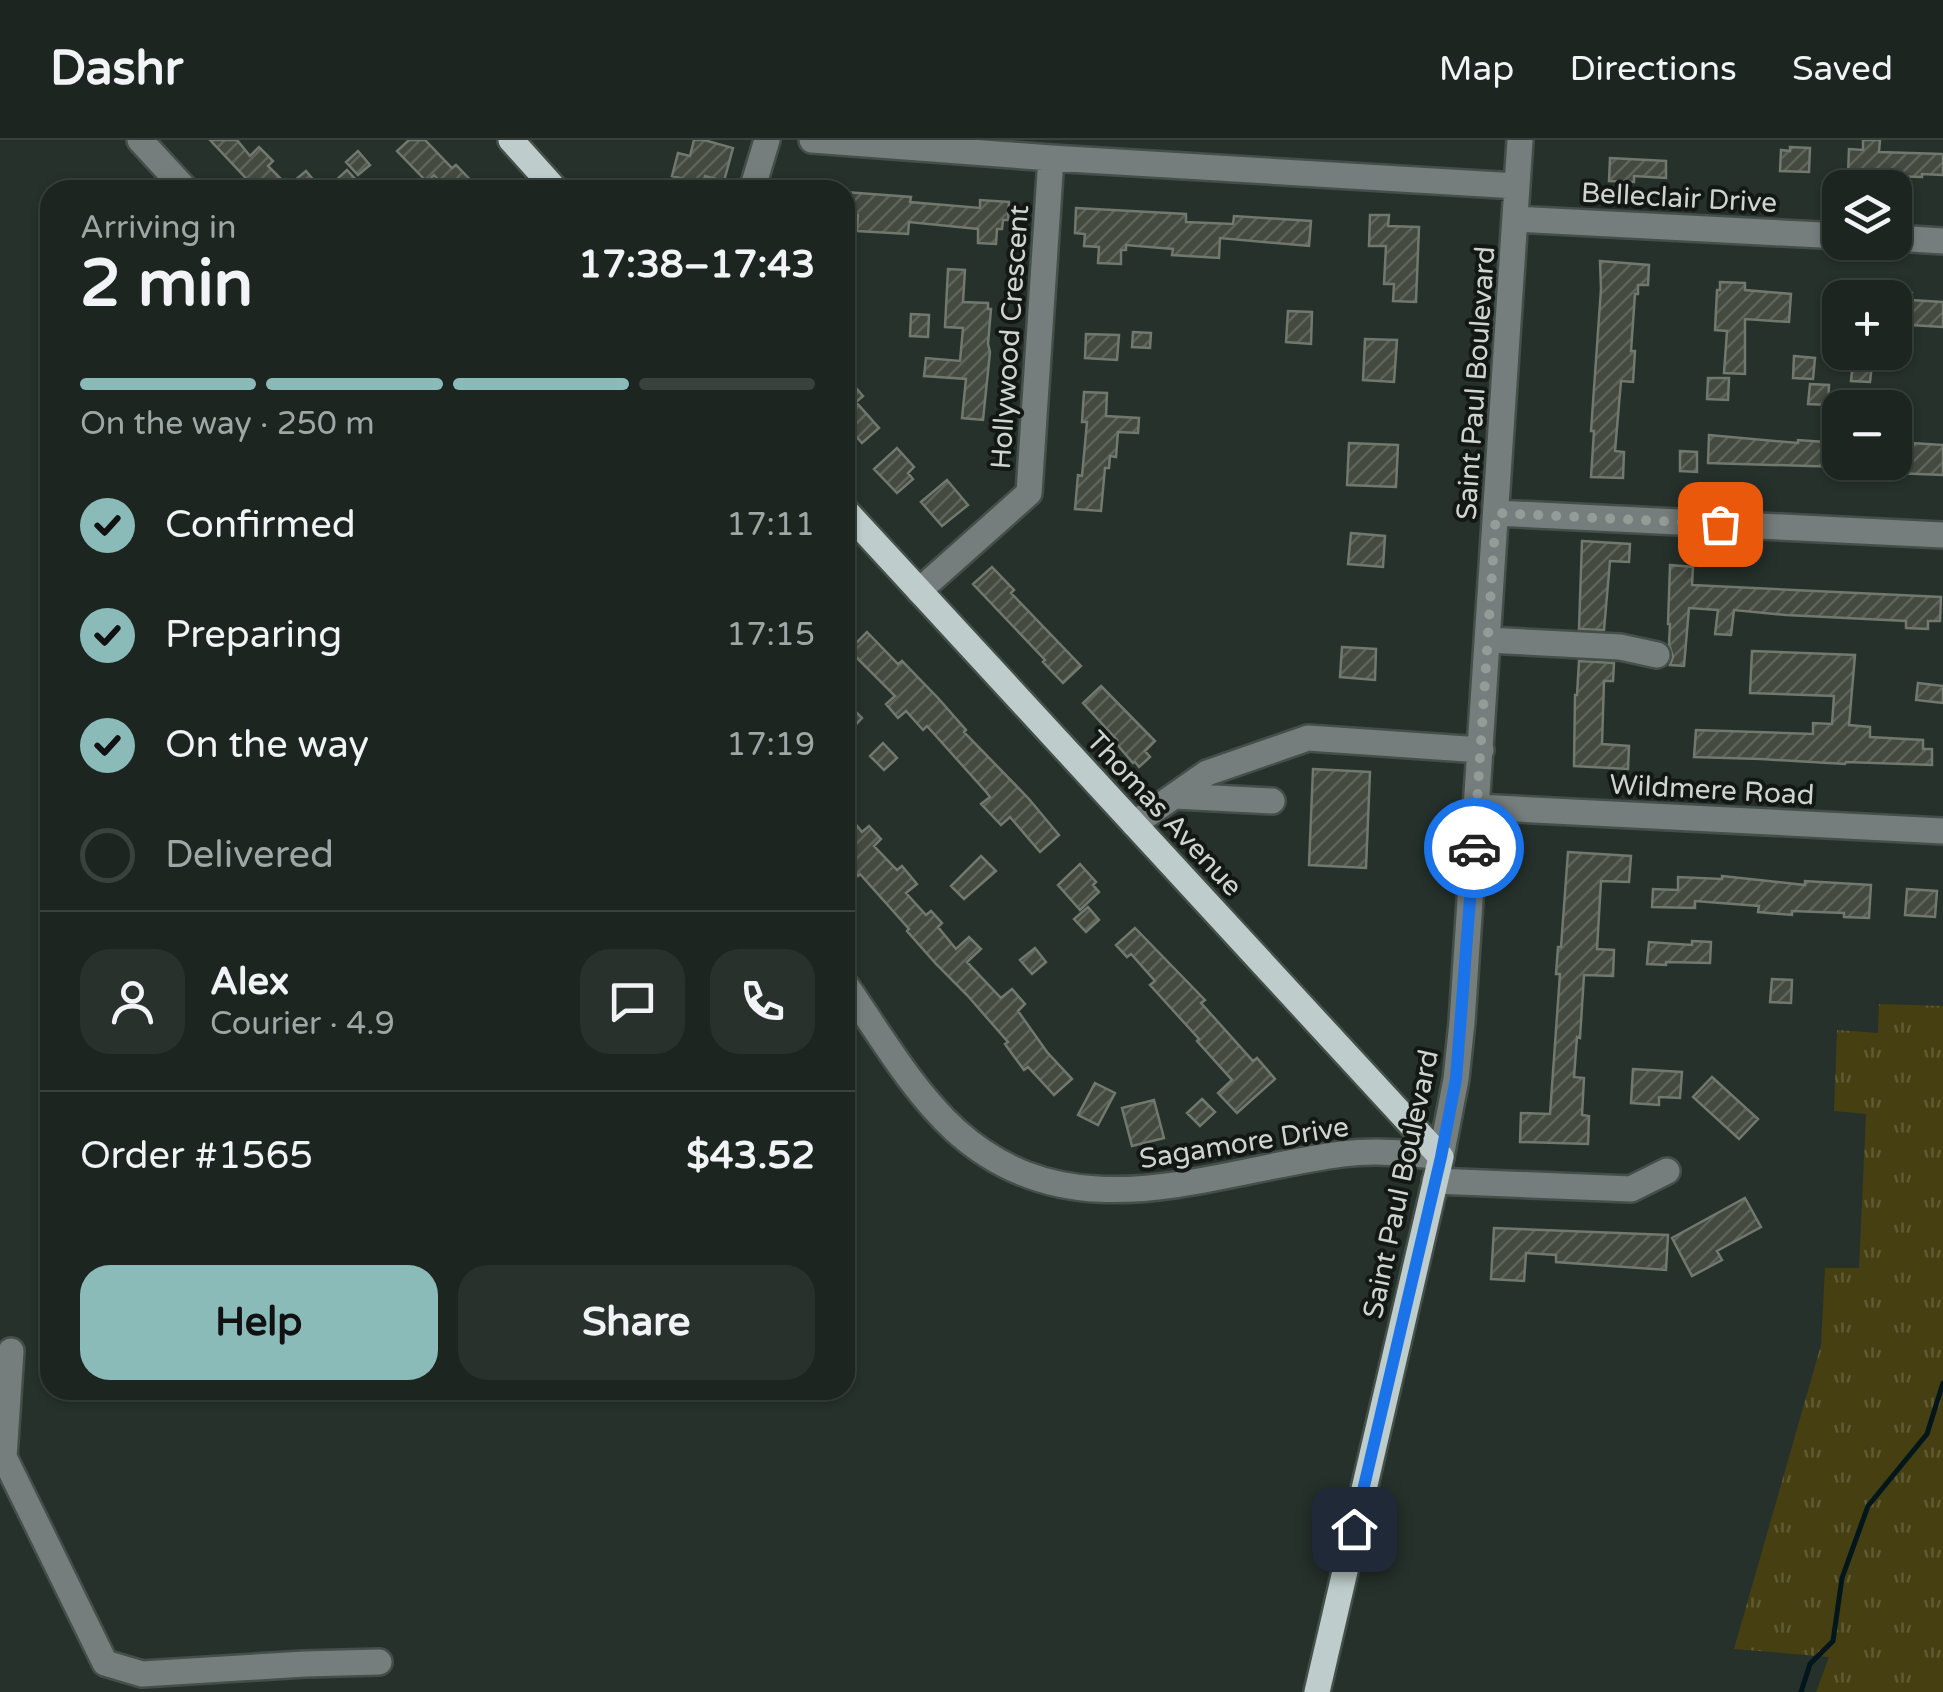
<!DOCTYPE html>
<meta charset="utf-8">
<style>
:root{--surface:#1c2520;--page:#29312d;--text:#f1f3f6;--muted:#a0a5a5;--line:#3a423e;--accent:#8bbbb9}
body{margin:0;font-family:"Varela Round",sans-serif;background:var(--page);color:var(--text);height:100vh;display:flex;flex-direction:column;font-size:38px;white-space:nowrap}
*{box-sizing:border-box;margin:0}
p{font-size:32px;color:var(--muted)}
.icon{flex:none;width:55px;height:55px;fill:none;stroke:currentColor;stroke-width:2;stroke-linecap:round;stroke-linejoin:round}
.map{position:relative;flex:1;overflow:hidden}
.panel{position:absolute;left:40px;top:40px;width:815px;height:1220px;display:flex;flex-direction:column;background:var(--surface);border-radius:30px;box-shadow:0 2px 8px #0004,0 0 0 2px var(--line)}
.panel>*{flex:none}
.buttons{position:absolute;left:1822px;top:30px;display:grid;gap:20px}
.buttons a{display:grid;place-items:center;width:90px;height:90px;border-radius:20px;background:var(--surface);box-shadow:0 2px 8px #0004,0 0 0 2px var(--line);font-size:50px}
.pin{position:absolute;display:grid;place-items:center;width:85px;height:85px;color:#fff;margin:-42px;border-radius:20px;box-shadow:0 5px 15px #0006}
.courier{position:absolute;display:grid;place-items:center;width:100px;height:100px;margin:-50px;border:8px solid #1a73e8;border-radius:50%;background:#fff;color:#222;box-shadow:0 2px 12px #0007}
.overview em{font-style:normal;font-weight:700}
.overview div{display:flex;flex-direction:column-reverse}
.overview{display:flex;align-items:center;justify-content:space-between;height:170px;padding:0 40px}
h1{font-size:65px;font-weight:700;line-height:75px}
.bar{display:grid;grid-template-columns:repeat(4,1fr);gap:15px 10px;align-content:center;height:120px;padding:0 40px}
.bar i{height:12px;border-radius:8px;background:var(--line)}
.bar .selected{background:var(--accent)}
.bar p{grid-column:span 4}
.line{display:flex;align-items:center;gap:25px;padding:0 40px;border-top:2px solid var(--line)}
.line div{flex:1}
.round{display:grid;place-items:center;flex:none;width:105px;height:105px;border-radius:30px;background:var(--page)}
ol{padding:0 40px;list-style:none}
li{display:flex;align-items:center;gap:30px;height:110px}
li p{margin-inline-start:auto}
li .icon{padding:10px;border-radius:50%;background:var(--accent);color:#111;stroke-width:4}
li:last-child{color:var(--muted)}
li i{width:55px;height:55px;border:5px solid var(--line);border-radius:50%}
.cta{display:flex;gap:20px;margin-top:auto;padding:20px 40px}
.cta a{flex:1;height:115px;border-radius:30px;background:var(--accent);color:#111;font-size:40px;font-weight:700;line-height:115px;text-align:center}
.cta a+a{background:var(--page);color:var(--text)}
header{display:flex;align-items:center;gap:60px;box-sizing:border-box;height:140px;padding:0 50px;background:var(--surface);border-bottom:2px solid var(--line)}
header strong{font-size:48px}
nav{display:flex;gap:55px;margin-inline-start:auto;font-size:35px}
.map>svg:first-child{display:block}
.park{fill:url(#park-tufts)}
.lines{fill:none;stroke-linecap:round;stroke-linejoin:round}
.stream{stroke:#02161c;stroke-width:5}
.building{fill:url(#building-hatch);stroke:#71786d;stroke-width:2.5}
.minor-casing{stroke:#444f49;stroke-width:30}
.major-casing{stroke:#444f49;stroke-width:30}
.minor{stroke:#767d7d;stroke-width:25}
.major{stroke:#becdcb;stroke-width:25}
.done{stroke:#939c97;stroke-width:10;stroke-dasharray:0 18}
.route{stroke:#1a73e8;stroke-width:12}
.labels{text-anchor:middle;stroke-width:8;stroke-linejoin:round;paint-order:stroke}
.street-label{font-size:28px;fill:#ced5d1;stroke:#131815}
</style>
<header>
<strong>Dashr</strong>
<nav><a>Map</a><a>Directions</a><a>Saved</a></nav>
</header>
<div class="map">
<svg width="1943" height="1552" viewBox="0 0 1943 1552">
<defs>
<pattern id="park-tufts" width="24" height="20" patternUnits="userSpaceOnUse" patternTransform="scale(2.5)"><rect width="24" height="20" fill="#453f12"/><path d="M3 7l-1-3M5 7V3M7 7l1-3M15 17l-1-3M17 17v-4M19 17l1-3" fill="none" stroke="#5f5a33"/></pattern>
<pattern id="building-hatch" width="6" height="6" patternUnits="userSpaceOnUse" patternTransform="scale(2.5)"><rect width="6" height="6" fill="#444a40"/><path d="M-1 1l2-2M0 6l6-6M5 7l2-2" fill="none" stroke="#5e635b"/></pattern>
</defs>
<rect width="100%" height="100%" fill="#26312b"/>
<path class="park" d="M1879 864 1943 866V1552H1816L1829 1517 1734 1509 1821 1205 1825 1128H1859L1866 974 1834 971 1837 890 1878 893Z"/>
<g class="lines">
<path class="stream" d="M1801 1552 1810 1524 1833 1501 1842 1438 1868 1366 1927 1294 1943 1243"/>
</g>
<path class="building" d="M210 0H237L250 16 259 7 273 21 268 26 281 39 269 50H257Z
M409 0H425L452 28 456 25 480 50H447L434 35 427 42 397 11Z
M694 0H704L733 8 724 41 705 36 703 44 672 36 678 13 690 16Z
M1863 0H1880L1879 12 1943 14V35L1922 34V37L1848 35 1849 9 1863 10Z
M1790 7 1810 8 1809 32 1780 31 1781 10 1790 11Z
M358 11 370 25 358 35 346 22Z
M1610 18 1666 21V38L1634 36V42L1609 41Z
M347 30 357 41 347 50H341L334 42Z
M306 31 322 50H283Z
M845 52 911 57 910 62 980 68V60L1009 62 1008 80H1003L1002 89H997L996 104 978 103V89L909 82 908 94 857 91 858 75 845 74Z
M1076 68 1186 74V82L1233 84 1234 76 1311 81 1309 106 1220 98 1219 118 1172 115 1173 109 1126 105V110H1121V124L1098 123 1099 107 1084 106 1085 94 1075 93Z
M1370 75H1389L1388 86 1419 87 1416 162 1393 161 1394 144H1384L1386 106H1369Z
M1600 121 1649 125 1648 145H1638V154H1635L1631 211H1635L1633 242 1621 241 1615 311 1624 312 1623 338 1591 337 1594 291H1591L1601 149Z
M948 129 965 130 963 162 988 163V169H991L988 204 990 212 983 280 962 278 966 239 924 236 926 218 960 221 963 188 945 187Z
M1720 142 1745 143V150L1791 154 1789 182 1745 179V234L1724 233 1727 191 1715 190 1717 150H1720Z
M1895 152 1912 153 1911 160 1943 162V187L1895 184Z
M1288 171 1312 172 1311 204 1286 202Z
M911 174 929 175 928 197 910 196Z
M1133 192 1151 193 1150 208 1132 207Z
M1086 194 1119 195 1117 220 1085 218Z
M1365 199 1397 200 1394 242 1363 240Z
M1794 216 1815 218 1813 239 1793 238Z
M1853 222 1872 224 1870 242 1851 241Z
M845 235 863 256 856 262 879 288 862 303 845 284Z
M1708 238H1729L1728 260 1707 259Z
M1810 244 1829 245 1828 265 1808 264Z
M1084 252 1107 253 1106 276 1139 278 1138 293 1118 292 1116 317 1110 316 1109 328H1105L1101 371 1075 369 1078 335 1082 336 1087 282H1082Z
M1709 295 1798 303V300L1840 303V327L1708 323Z
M1895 302 1943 305V335L1895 333Z
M1349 303 1398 305 1396 347 1347 345Z
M897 308 914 327 908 333 913 339 897 353 874 329Z
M1680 311 1697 312V332L1680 331Z
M947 340 968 365 942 386 921 362Z
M1351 393 1385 396 1383 427 1348 424Z
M1582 401 1630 404 1629 422 1610 421 1604 490 1579 489Z
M1670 425 1693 427 1692 445 1941 457 1940 481H1928V489L1906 488V481L1786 475 1734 470 1731 495 1715 494 1718 470 1689 468 1684 526 1670 525 1673 517 1669 504 1670 484H1668Z
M992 427 1014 450 1011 453 1081 526 1063 543 1043 522 1045 520 973 444Z
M867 492 898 524 902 521 938 558 966 590 964 592 1029 659 1059 695 1040 712 1010 677 1001 685 981 664 990 657 987 653 927 586 923 590 906 571 898 578 886 564 895 556 849 510Z
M1342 507 1376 509 1375 540 1340 537Z
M1752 511 1855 515 1849 585 1870 587V597L1923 600V609H1932V625L1846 622 1845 624 1761 619 1694 617 1696 590 1813 594V583L1832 584 1834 556 1750 553Z
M1579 521 1614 523 1613 541H1604L1602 604 1629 606 1628 629 1574 626 1575 555H1577Z
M1918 543 1943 546V563L1916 560Z
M1101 546 1155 601 1145 611 1150 617 1139 627 1135 622 1133 623 1115 602 1117 600 1083 563Z
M845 561 862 578 845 596Z
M883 603 897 618 884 630 870 616Z
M1313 629 1370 632 1366 728 1309 725Z
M845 671 862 692 869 686 881 699 874 706 897 730 902 726 917 744 906 753 926 775 931 771 942 783 938 787 956 809 969 797 981 809 967 822 1001 858 1012 849 1025 864 1018 871 1047 912 1072 939 1054 955 1028 927 1024 930 1005 904 1008 902 967 855 936 824 907 791 909 789 860 734 858 736 845 722Z
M1568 712 1631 716 1629 742 1601 741 1597 809 1614 810 1613 836 1584 835 1580 898 1577 897 1574 937 1584 938 1582 975 1589 976 1588 1004 1520 1002 1521 973 1550 974 1560 834H1556L1558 807H1561Z
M981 716 996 731 964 759 951 746Z
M1080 724 1096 742 1093 745 1099 752 1080 770 1058 745Z
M1722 736 1805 745V741L1871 745 1869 778 1844 777V773L1792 771V775L1758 772 1759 766 1695 761V768L1652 767 1653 749 1678 750V737L1722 739Z
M1907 749 1937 751 1935 777 1905 775Z
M1088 767 1099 780 1086 792 1074 779Z
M1135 788 1205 860 1201 863 1253 921 1257 918 1275 939 1237 973 1218 953 1232 940 1197 901 1199 899 1150 845 1155 841 1131 814 1127 817 1116 805Z
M1692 801 1711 802 1710 823 1666 822V825L1647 824 1649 802 1692 805Z
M1035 808 1046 822 1032 834 1020 820Z
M1772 839 1792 840 1791 863 1770 862Z
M1633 929 1682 932 1680 958 1659 957V965L1631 963Z
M1712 937 1758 979 1739 999 1693 957Z
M1095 943 1115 953 1098 985 1078 975Z
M1202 959 1215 972 1200 986 1187 973Z
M1154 960 1164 998 1132 1006 1122 968Z
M1745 1058 1761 1087 1717 1111 1722 1120 1692 1136 1672 1098Z
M1494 1088 1668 1095 1666 1130 1556 1122V1115L1526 1113 1524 1141 1491 1139Z"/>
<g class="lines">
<g class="minor-casing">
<path id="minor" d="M140 0 186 50
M812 0 1051 18 1517 46
M752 50 767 0
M1515 79 1840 96
M1895 98 1943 101
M1496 373 1943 395
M919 451 1029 353 1051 18
M1488 500 1620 507 1657 515
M1175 656 1272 661
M1477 667 1943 691
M1134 684 1207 633 1308 598 1481 610
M845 844C879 893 911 949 955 990 1072 1096 1208 1032 1342 1014 1376 1010 1408 1013 1441 1017L1456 939 1462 882 1520 0
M1435 1041 1631 1049 1667 1031
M11 1211 4 1317 105 1523 142 1534 305 1524 379 1522"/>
</g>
<g class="major-casing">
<path id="major" d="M511 0 556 50
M845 370 1441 1017 1317 1552"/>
</g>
<use href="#minor" class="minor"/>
<use href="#major" class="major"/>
</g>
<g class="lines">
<path class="done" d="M1474 708 1496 373 1720 384"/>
<path class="route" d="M1354 1389 1441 1017 1456 939 1474 708"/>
</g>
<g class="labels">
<g class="street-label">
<text transform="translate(1679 57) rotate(3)" y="10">Belleclair Drive</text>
<text transform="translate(1009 197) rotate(-86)" y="10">Hollywood Crescent</text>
<text transform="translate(1475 243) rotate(-86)" y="10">Saint Paul Boulevard</text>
<text transform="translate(1712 649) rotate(3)" y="10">Wildmere Road</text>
<text transform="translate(1165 673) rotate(47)" y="10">Thomas Avenue</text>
<text transform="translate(1244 1002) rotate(-9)" y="10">Sagamore Drive</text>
<text transform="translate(1400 1044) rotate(-78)" y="10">Saint Paul Boulevard</text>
</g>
</g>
</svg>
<div class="buttons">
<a><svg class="icon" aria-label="layers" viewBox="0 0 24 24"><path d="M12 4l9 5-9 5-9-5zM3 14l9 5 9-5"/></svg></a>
<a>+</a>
<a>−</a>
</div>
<div class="pin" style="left:1720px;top:384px;background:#ea580c"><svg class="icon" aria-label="bag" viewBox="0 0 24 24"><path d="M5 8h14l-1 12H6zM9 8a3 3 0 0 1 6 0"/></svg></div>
<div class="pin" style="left:1354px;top:1389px;background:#1f2937"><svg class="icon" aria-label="home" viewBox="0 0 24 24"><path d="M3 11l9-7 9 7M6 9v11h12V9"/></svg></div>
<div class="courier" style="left:1474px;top:708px"><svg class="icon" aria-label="car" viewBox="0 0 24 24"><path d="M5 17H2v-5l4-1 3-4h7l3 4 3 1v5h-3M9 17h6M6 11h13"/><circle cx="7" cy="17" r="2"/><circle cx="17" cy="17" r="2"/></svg></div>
<section class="panel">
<div class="overview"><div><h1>2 min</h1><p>Arriving in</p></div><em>17:38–17:43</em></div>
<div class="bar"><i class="selected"></i><i class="selected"></i><i class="selected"></i><i></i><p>On the way · 250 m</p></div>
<ol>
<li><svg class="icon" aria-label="check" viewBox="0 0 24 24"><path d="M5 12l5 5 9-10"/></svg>Confirmed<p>17:11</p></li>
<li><svg class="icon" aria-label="check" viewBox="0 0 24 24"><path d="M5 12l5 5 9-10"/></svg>Preparing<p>17:15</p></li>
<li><svg class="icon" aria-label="check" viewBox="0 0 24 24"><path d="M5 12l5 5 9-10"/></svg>On the way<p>17:19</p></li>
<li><i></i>Delivered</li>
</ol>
<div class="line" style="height:180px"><a class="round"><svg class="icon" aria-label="person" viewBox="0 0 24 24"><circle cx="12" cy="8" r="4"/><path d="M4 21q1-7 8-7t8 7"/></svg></a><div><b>Alex</b><p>Courier · 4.9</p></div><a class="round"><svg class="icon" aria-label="chat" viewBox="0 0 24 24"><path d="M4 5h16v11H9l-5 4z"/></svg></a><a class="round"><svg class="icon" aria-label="phone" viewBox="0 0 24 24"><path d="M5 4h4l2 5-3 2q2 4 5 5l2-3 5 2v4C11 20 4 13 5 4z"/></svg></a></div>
<div class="line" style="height:130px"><div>Order #1565</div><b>$43.52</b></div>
<div class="cta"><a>Help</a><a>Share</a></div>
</section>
</div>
